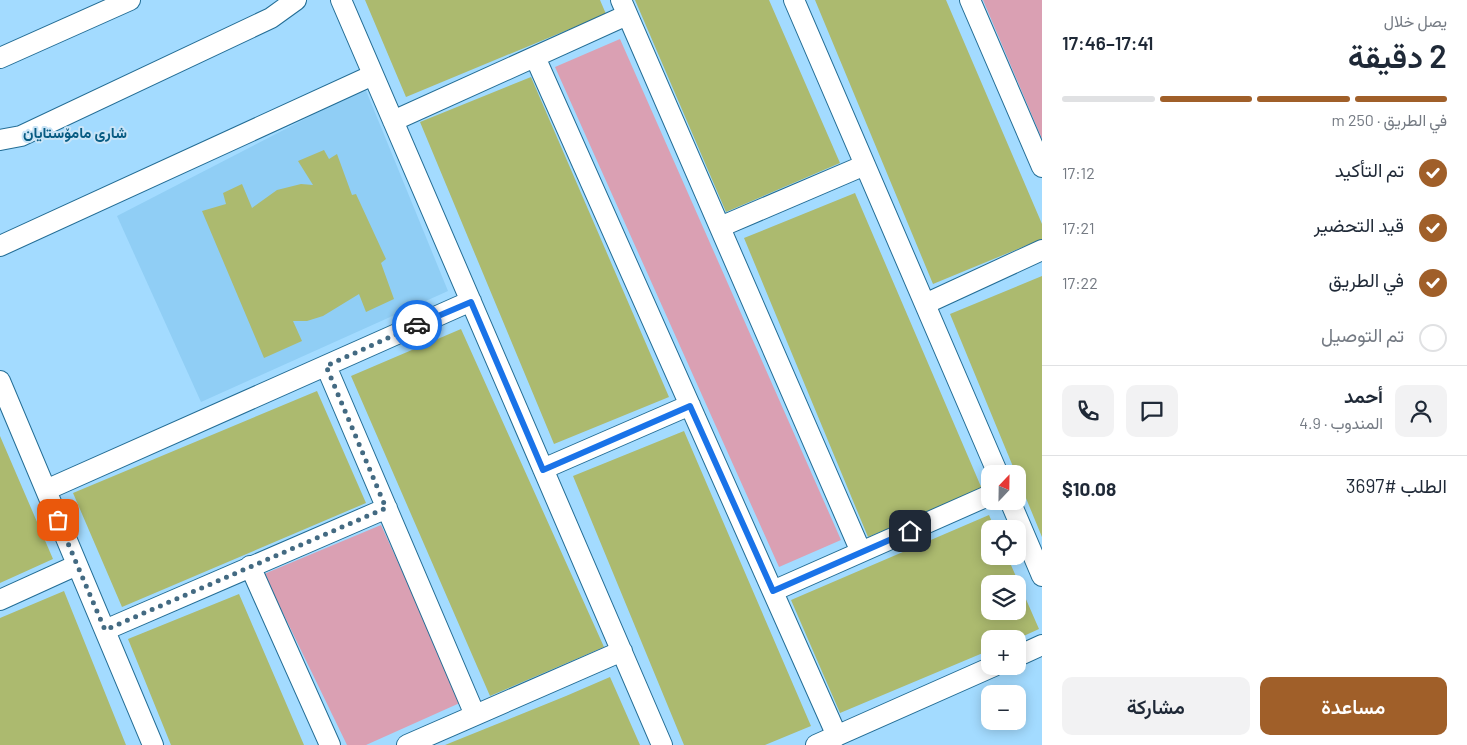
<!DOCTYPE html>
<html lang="ar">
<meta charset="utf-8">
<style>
:root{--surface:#fff;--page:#f2f2f3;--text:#1f2937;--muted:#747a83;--line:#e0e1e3;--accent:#a05f29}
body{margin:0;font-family:Barlow,Vazirmatn,sans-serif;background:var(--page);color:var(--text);direction:rtl;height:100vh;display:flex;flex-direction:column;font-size:19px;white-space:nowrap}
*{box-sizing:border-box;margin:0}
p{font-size:16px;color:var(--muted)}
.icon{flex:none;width:28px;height:28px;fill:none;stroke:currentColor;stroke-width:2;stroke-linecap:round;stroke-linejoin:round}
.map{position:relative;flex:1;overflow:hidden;direction:ltr}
.sheet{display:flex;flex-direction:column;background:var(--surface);width:425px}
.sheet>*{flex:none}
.needle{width:32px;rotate:22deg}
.tools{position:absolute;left:981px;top:465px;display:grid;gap:10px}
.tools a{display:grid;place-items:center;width:45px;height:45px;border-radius:10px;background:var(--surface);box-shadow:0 2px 12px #0003;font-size:25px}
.pin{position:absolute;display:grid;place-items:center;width:42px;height:42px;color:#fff;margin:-21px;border-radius:10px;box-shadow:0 2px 8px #0006}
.courier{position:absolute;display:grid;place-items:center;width:50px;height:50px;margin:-25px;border:4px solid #1a73e8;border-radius:50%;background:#fff;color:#222;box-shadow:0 1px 6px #0007}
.headline em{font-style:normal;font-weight:600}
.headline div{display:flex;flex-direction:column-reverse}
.headline{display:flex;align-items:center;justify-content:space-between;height:85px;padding:0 20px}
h1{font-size:32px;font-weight:600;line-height:38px}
.bar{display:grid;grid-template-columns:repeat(4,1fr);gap:8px 5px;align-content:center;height:60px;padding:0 20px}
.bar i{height:6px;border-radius:4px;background:var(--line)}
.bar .active{background:var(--accent)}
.bar p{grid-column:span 4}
.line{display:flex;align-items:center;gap:12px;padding:0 20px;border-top:1px solid var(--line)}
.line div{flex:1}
.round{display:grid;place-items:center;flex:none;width:52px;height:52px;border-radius:10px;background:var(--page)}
ol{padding:0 20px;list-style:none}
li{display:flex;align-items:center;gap:15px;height:55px}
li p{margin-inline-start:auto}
li .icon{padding:5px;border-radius:50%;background:var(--accent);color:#fff;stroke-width:4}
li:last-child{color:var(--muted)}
li i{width:28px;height:28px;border:2px solid var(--line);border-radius:50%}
.action{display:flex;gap:10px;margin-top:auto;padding:10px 20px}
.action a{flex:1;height:58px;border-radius:10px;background:var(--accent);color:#fff;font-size:20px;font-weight:600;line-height:58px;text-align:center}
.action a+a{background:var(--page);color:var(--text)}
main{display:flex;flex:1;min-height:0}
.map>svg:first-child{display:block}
.built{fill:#90cef5}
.green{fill:#daa0b3}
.building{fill:#acba6f;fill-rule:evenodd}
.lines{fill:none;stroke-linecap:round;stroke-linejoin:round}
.minor-casing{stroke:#236d95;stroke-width:22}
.minor{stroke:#fff;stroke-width:20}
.done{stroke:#436a82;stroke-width:5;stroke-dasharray:0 9}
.route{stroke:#1a73e8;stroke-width:6}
.labels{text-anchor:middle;stroke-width:4;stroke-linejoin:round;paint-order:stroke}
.quarter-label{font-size:15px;font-weight:bold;fill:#085b82;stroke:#c9e4f7}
</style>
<main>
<section class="sheet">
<div class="headline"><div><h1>2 دقيقة</h1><p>يصل خلال</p></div><em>17:41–17:46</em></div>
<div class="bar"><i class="active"></i><i class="active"></i><i class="active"></i><i></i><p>في الطريق · 250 m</p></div>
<ol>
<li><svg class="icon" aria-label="check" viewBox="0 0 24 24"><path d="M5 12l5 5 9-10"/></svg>تم التأكيد<p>17:12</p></li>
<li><svg class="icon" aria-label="check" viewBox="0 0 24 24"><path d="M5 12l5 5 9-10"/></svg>قيد التحضير<p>17:21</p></li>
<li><svg class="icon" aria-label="check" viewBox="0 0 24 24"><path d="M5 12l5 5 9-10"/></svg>في الطريق<p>17:22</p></li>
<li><i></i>تم التوصيل</li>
</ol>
<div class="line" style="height:90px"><a class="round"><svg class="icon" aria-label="person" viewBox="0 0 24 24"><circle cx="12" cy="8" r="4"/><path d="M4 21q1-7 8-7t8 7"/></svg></a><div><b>أحمد</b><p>المندوب · 4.9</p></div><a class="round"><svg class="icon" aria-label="chat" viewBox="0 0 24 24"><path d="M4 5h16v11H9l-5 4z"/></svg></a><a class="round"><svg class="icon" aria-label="phone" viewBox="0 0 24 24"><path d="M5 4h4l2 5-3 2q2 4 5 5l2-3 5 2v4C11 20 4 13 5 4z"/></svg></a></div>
<div class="line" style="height:65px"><div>الطلب #3697</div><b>$10.08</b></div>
<div class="action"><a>مساعدة</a><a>مشاركة</a></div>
</section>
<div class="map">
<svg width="1042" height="745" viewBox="0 0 1042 745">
<rect width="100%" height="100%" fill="#a3dbff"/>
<path class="built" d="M365 88 448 291 201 402 117 216Z"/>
<path class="green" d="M983 0H1042V139Z
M620 39 841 540 779 567 555 67Z
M381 525 462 702 366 745H347L264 574Z"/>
<path class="building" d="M365 0H600L606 14 406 97Z
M635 0H769L840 163 726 212Z
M815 0H946L1042 224V239L933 284Z
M531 77 669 397 554 444 420 122Z
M324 150 329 159 337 154 352 195 356 194 386 259 381 263 394 299 366 312 359 294 323 316 307 321H293L302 341 264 358 202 211 226 204 223 193 242 184 252 208 277 190 301 184 313 185 298 161Z
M855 193 982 489 868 537 744 238Z
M1042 276V537L950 314Z
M461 329 604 647 490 696 351 376Z
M317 391 366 503 122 607 73 493Z
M684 431 811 726 765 745H684L573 476Z
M0 436 53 559 0 583Z
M989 515 995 529H990V556H1007L1039 629 1017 639H990V650L840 713 791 600ZM990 584H1018V611H990Z
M64 591 126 745H0V618Z
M239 594 304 745H171L128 639Z
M610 677 640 745H445L566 696Z"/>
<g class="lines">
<g class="minor-casing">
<path id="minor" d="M341 0 662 745
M621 0 861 552
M794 0 998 474
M970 0 1042 167
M535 57 837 736
M0 58 130 0
M393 121 627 15
M0 140 21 136 271 18 296 0
M720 227 865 165
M0 246 373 75
M925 304 1042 250
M326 366 475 715
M0 381 153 745
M543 469 690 405
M46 490 471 301
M1010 501 1042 576
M250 566 330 745
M773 591 990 495
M0 600 77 565
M105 630 387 508
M1018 656 1042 645
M407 745 622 651
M816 745 994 666"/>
</g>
<use href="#minor" class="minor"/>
</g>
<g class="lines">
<path class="done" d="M58 520 105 630 386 508 326 366 417 325"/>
<path class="route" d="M417 325 471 302 543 470 690 406 773 591 910 531"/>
</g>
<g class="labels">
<g class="quarter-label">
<text x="75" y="138">شاری مامۆستایان</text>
</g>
</g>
</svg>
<div class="tools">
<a><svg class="needle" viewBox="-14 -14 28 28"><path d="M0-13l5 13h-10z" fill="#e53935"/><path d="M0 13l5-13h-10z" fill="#747a83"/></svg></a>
<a><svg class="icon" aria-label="locate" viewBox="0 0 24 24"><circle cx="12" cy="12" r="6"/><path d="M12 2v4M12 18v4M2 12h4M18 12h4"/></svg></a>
<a><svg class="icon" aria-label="layers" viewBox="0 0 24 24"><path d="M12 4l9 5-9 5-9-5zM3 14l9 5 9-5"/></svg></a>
<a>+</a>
<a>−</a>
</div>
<div class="pin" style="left:58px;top:520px;background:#ea580c"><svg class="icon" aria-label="bag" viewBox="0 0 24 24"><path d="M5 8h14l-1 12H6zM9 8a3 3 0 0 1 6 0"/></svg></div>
<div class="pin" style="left:910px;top:531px;background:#1f2937"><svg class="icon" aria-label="home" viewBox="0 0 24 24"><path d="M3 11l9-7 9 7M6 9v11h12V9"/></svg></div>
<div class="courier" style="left:417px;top:325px"><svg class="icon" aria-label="car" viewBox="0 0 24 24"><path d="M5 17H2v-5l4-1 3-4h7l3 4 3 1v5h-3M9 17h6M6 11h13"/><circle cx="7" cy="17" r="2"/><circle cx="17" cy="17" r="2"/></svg></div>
</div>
</main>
